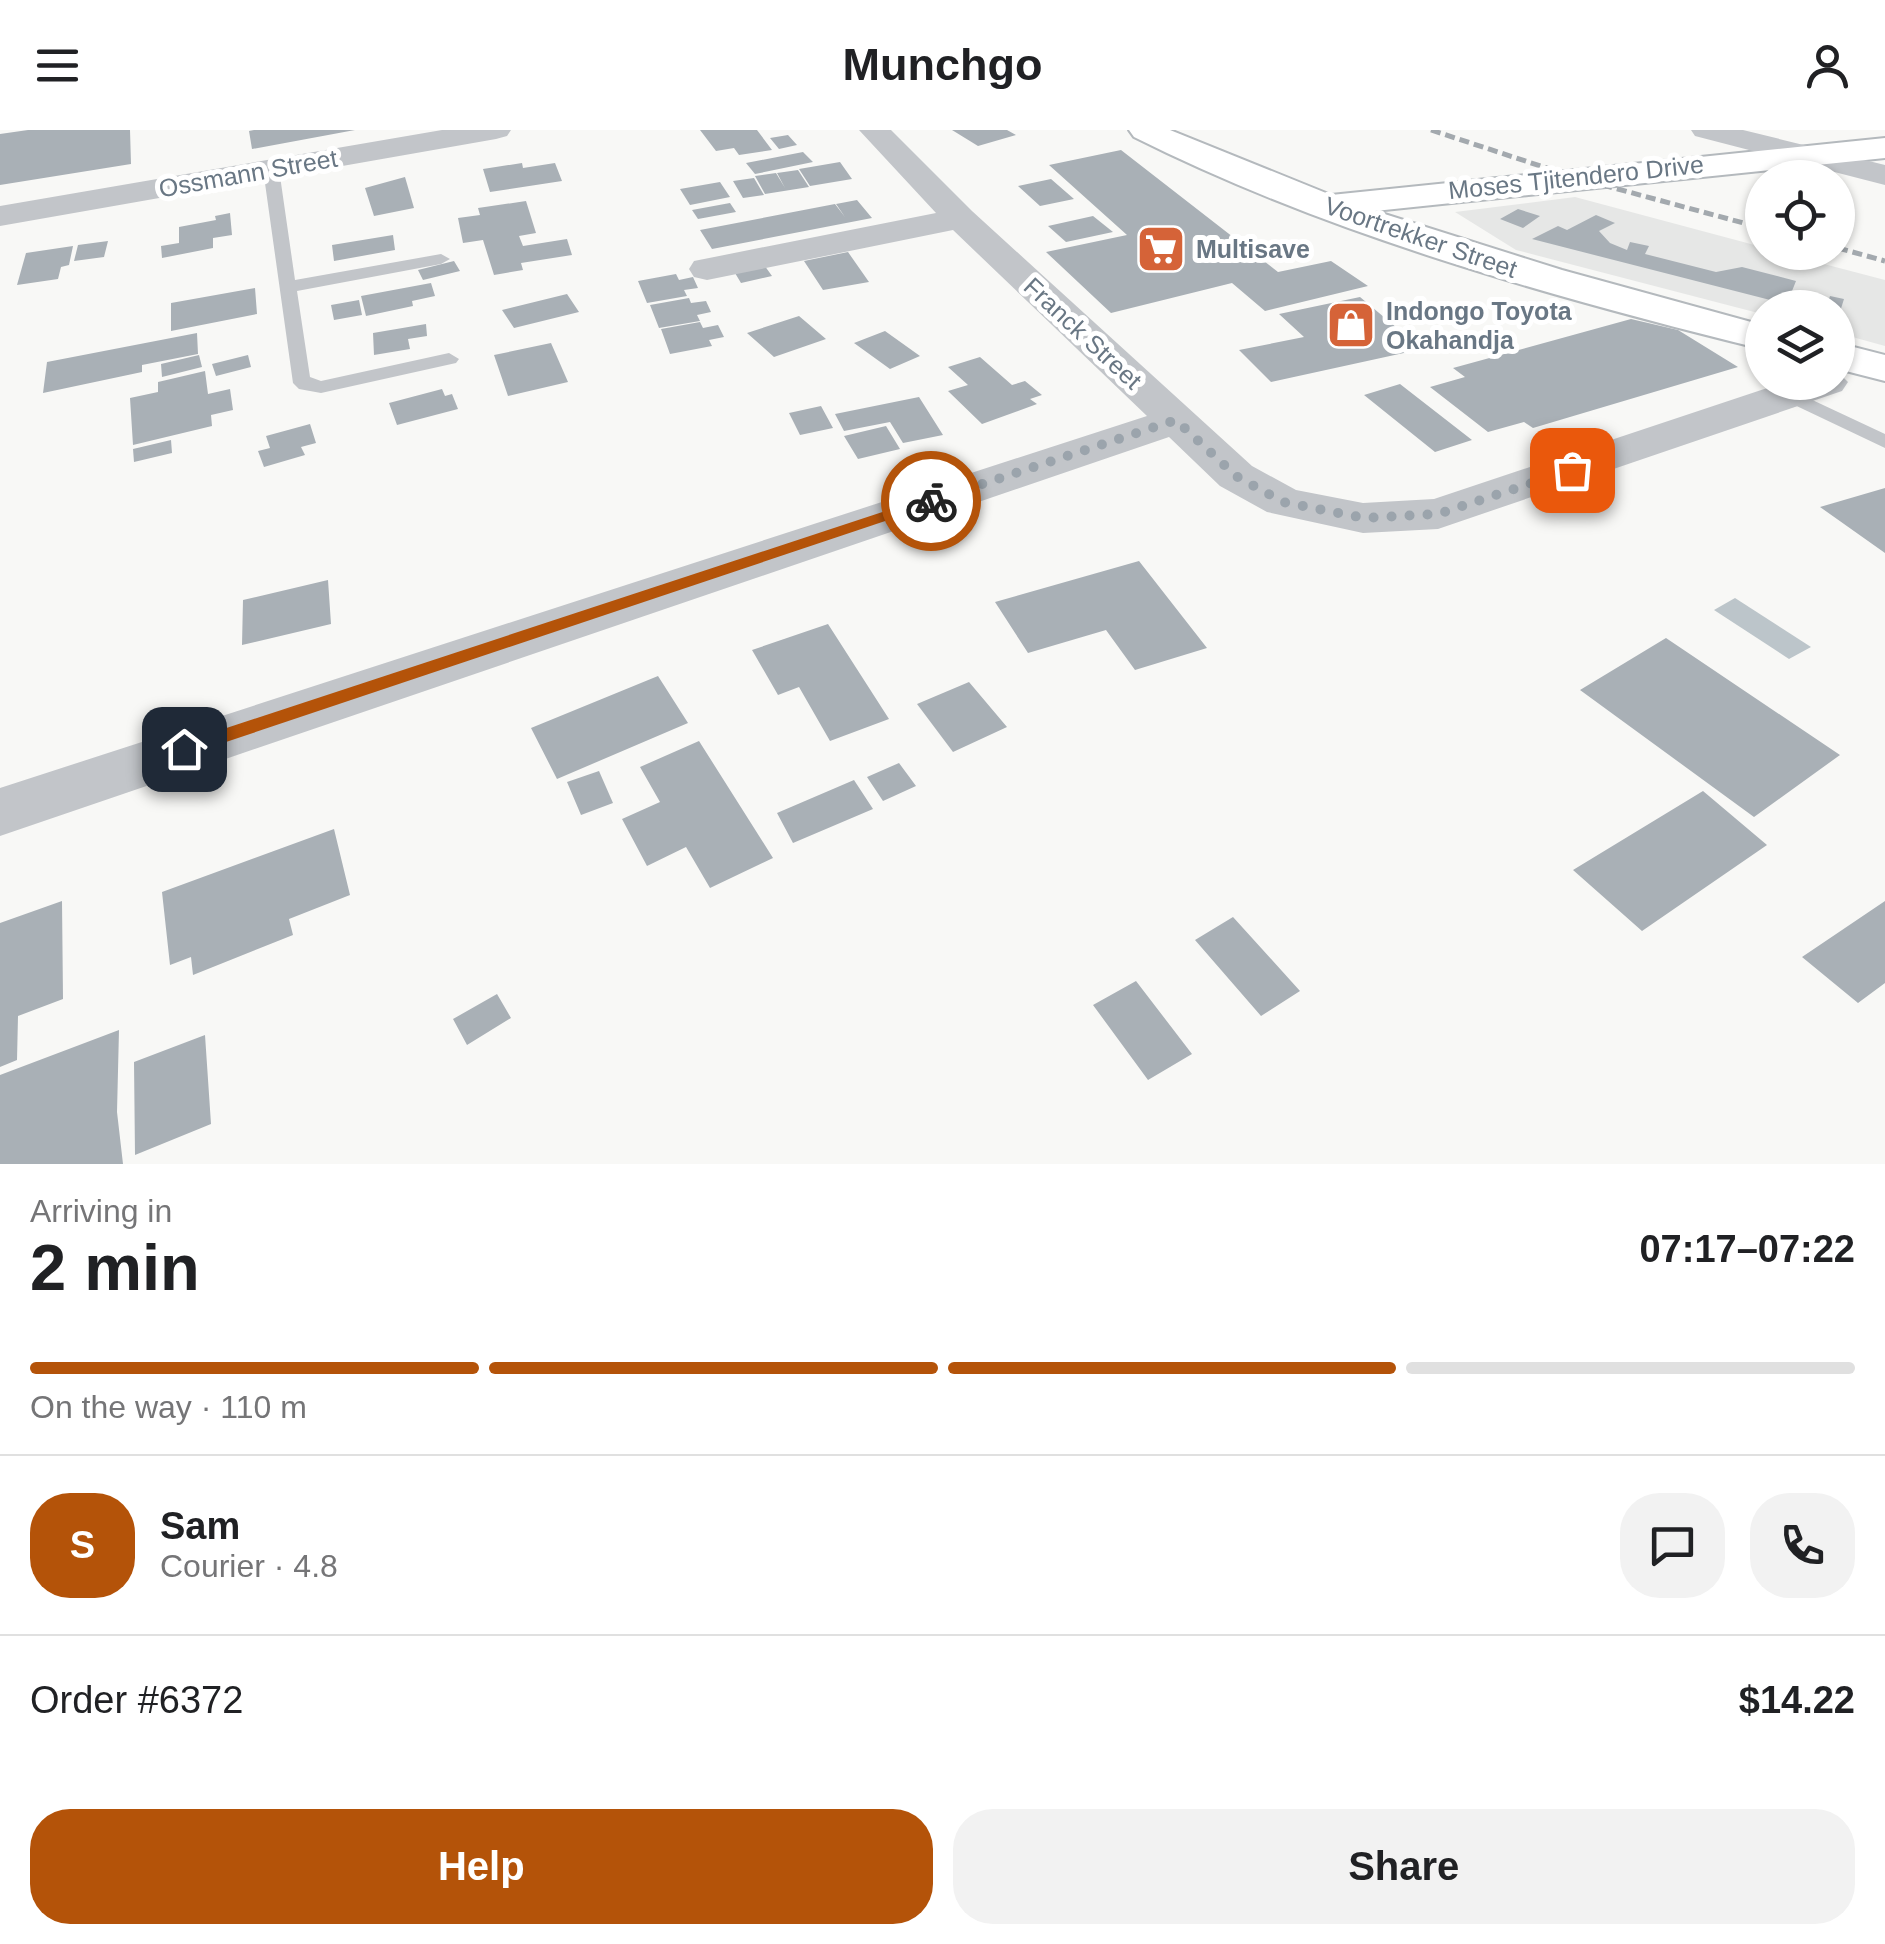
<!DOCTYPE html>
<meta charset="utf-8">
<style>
:root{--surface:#fff;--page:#f2f2f2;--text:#202124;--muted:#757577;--line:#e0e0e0;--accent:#b45309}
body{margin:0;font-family:Arial,sans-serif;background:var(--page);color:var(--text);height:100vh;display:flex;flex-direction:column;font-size:38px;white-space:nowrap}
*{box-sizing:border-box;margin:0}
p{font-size:32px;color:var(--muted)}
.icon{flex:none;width:55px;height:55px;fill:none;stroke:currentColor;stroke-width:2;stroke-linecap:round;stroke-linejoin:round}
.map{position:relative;height:1034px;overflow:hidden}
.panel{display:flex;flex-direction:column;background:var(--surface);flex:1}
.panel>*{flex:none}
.fabs{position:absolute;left:1745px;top:30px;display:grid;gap:20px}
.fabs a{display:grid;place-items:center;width:110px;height:110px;border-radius:50%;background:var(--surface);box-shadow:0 2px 8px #0004;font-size:50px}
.pin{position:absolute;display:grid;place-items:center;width:85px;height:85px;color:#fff;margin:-42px;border-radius:20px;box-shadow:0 5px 15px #0006}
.courier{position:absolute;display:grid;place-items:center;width:100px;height:100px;margin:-50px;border:8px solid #b45309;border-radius:50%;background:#fff;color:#222;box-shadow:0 2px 12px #0007}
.head em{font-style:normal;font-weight:700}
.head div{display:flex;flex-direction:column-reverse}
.head{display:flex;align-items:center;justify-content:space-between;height:170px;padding:0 30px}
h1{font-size:65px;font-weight:700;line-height:75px}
.bar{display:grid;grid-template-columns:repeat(4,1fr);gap:15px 10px;align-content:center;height:120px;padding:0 30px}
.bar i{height:12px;border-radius:8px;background:var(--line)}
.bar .active{background:var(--accent)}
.bar p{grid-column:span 4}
.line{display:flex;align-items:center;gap:25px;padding:0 30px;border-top:2px solid var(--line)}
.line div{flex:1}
.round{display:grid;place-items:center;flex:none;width:105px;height:105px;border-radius:40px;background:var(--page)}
.primary-button{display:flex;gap:20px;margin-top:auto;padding:20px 30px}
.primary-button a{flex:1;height:115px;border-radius:40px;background:var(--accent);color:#fff;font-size:40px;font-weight:700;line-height:115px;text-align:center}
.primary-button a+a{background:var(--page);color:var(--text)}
header{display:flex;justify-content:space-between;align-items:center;height:130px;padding:0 30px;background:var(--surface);font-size:45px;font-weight:700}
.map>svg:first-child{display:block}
.built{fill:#e6e7e6}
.water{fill:#bcc5ca}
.building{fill:#a9b0b6}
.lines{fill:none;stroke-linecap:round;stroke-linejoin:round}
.secondary-casing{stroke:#b4b9bd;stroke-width:4}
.service{fill:#c2c5c9;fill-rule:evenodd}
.minor{fill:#c2c5c9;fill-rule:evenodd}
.secondary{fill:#fff;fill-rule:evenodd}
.rail{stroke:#a3a9ae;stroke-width:5;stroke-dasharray:10 5;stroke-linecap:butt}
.route{fill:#b45309}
.done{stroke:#9ba4ac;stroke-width:10;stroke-dasharray:0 18}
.labels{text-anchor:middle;stroke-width:10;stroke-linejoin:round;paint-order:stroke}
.far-street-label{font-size:25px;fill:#697784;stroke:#fff}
.far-poi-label{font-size:25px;font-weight:bold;fill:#697784;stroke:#fff;text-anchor:start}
</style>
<header><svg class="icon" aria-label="menu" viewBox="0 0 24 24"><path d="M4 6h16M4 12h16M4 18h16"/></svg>Munchgo<svg class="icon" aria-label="person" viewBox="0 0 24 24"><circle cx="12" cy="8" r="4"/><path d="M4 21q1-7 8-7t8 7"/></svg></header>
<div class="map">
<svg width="1885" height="1034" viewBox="0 0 1885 1034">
<rect width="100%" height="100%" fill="#f8f8f6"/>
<path class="built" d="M1575 67 1762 117V122L1782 123 1885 150V216L1838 203V178H1762V184L1516 120 1455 82Z"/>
<path class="water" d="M1735 468 1811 517 1789 529 1714 480Z"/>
<path class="building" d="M28 0H130L131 34 0 55V4Z
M355 0 252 19 249 1 254 0Z
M700 0H757L772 20 739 25 734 18 716 21Z
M952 0H1007L1016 5 978 16Z
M788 5 797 15 779 19 770 8Z
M1121 20 1278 142 1331 131 1368 156 1265 181 1232 153 1111 183 1046 122 1127 105 1049 35Z
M803 22 813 32 755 44 746 33Z
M840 32 852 49 810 56 799 39Z
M522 33 523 38 555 33 562 51 490 62 483 39Z
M798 40 809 57 765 64 755 46 776 43 785 58 777 43Z
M405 47 414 78 374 86 365 58Z
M754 48 764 65 743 68 733 51Z
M1051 49 1074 69 1040 76 1018 56Z
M720 52 730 67 690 75 680 59Z
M857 70 872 88 712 119 700 100 835 74 845 87 836 74Z
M526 71 536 103 519 106 523 116 567 109 572 125 521 133 523 140 494 145 483 110 463 113 458 88 480 85 478 78Z
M730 73 736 82 698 89 692 80Z
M1518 79 1540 86 1523 98 1500 89Z
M230 83 232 105 213 108V118L162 128 161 116 179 113V97L216 90 215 86Z
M1596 85 1615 93 1599 101 1610 113 1627 120 1630 112 1649 116 1645 124 1716 142 1742 137 1796 151 1790 166 1827 175 1830 166 1844 169 1838 188V178H1801L1532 109 1558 96 1567 100Z
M1093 86 1113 102 1066 112 1048 96Z
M393 105 395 120 334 131 332 115Z
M108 111 104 127 74 131 78 115Z
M73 116 69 135 61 137 58 149 17 155 26 123Z
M848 122 869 152 823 160 804 131Z
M454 131 460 141 423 150 418 140Z
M762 132 772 146 741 153 732 138Z
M676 144 679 150 693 147 698 158 684 160 687 166 647 173 638 151Z
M431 153 435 166 412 171 413 176 366 186 361 166Z
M255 158 257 184 171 201V173Z
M567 164 579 182 514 198 502 180Z
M1360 167 1422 219 1271 252 1239 220 1304 207 1279 184Z
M689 168 691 173 706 171 711 182 697 185 700 191 659 198 650 175Z
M359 170 362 185 334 190 331 175Z
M799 186 826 209 774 227 747 203Z
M1631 189 1678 200 1738 237 1533 298 1524 292 1488 302 1430 257 1465 247 1453 238Z
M700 192 703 198 718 195 724 207 709 210 712 216 670 224 661 199Z
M426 194 427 206 408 209 410 219 374 225 373 203Z
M885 201 920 226 890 239 854 213Z
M197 203 198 224 142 235V242L43 263 47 232Z
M551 213 568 252 508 266 494 225Z
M199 225 202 237 162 247 161 234Z
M248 225 251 237 216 246 212 234Z
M980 227 1012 255 1025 251 1042 265 1030 269 1037 274 982 294 948 261 968 255 948 237Z
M205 241 208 264 230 259 233 280 211 285 212 296 133 315 130 268 158 262V252Z
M1400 254 1472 310 1435 322 1364 265Z
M442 259 445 266 452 264 458 279 397 295 389 273Z
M919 267 943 305 903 313 890 292 844 301 835 284Z
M821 276 833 298 800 305 789 283Z
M310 294 316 313 301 317 305 325 264 337 258 321 270 318 266 306Z
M886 296 900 319 858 329 844 306Z
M171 310 172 323 134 332 133 319Z
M1885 358V423L1820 377Z
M1139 431 1207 518 1135 540 1106 500 1028 523 995 472Z
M328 450 331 494 242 515 243 470Z
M828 494 889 589 830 611 799 557 778 565 752 520Z
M1666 508 1840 625 1754 687 1580 560Z
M658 546 688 593 557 649 531 598Z
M969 552 1007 597 953 622 917 574Z
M699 611 773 728 710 758 686 717 647 736 622 689 660 672 640 637Z
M899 633 916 656 883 671 867 647Z
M599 641 613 673 581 685 567 652Z
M854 650 873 679 793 713 777 683Z
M1703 661 1767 715 1642 801 1573 740Z
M334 699 350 765 289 789 293 805 193 845 191 827 170 835 162 762Z
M62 771 63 869 18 886 17 930 0 937V793Z
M1885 771V853L1858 873 1802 827Z
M1233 787 1300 861 1261 886 1195 810Z
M1136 851 1192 924 1148 950 1093 875Z
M497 864 511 888 467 915 453 889Z
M119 900 117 982 123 1034H0V945Z
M205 905 211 994 135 1025 134 932Z"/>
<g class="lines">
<g class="secondary-casing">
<path id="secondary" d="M1129 0H1170L1331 65 1885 8V28L1375 81 1562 140 1762 195V219C1554 168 1325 103 1134 7Z
M1838 213 1885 225V251L1838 239Z"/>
</g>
<path class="service" d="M271 34 279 39 295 150 441 124 450 129 441 134 297 161 310 247 321 251 449 223 459 229 456 233 321 263 299 259 293 253 263 39Z
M1791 260 1885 304V318L1784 270V262Z"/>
<path class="minor" d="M442 0H511L507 6 496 9 0 96V76Z
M859 0H891L972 81 1252 336 1296 360 1363 373 1434 369 1785 252H1838V242L1848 252 1842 261 1438 399 1363 403 1267 382 1220 356 1169 307 0 706V658L1147 286 953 100 707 150 694 147 689 139 694 131 936 83Z
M1691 0H1743L1885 35V55L1695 6Z"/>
<use href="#secondary" class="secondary"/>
<path class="rail" d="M1431 0 1577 48 1762 98
M1838 118 1885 131"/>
</g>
<path class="route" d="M931 366 936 367V374L190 624H178L175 619 178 614Z"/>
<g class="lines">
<path class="done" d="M931 371 1176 290 1236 346 1283 372 1364 388 1438 384 1572 340"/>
</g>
<defs>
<g id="supermarket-square" transform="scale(2.5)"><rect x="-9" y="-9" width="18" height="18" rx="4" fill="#d56338" stroke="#fff"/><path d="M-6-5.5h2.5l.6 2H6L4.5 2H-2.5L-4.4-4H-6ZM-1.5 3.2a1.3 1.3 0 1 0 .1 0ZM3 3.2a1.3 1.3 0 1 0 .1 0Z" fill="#fff"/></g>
<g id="shop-square" transform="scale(2.5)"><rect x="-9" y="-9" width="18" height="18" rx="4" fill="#d56338" stroke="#fff"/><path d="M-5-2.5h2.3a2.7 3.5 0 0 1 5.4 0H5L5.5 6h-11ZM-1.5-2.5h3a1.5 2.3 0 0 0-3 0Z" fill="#fff"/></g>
</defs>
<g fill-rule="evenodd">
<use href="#supermarket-square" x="1161" y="119"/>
<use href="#shop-square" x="1351" y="195"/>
</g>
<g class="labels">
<g class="far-street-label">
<text transform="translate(248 43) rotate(-10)" y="9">Ossmann Street</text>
<text transform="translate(1576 47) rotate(-6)" y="9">Moses Tjitendero Drive</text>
<text transform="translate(1421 107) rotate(19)" y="9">Voortrekker Street</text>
<text transform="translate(1083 203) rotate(43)" y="9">Franck Street</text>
</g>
<g class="far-poi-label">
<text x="1196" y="128">Multisave</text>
<text x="1386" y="190">Indongo Toyota<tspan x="1386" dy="29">Okahandja</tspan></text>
</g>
</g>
</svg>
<div class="fabs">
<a><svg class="icon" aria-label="locate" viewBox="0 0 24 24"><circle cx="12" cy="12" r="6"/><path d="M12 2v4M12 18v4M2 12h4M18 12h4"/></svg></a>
<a><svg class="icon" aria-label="layers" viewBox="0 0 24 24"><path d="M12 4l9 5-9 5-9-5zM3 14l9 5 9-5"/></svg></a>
</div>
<div class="pin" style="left:1572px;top:340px;background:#ea580c"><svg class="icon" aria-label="bag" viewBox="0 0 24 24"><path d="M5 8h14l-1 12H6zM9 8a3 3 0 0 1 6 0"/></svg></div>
<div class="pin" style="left:184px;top:619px;background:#1f2937"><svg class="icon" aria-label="home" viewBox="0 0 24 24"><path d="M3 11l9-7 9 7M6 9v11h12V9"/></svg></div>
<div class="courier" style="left:931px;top:371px"><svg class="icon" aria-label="bike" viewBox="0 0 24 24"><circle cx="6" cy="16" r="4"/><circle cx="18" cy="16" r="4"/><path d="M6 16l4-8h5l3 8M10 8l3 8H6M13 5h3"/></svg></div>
</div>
<section class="panel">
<div class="head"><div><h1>2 min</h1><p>Arriving in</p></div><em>07:17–07:22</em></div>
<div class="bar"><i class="active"></i><i class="active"></i><i class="active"></i><i></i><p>On the way · 110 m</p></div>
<div class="line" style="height:180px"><b class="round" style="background:var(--accent);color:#fff">S</b><div><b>Sam</b><p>Courier · 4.8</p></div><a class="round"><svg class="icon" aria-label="chat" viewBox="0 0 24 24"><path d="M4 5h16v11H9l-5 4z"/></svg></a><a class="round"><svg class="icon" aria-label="phone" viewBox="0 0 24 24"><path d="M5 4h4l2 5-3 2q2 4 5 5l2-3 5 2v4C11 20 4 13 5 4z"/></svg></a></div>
<div class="line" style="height:130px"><div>Order #6372</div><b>$14.22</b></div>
<div class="primary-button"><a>Help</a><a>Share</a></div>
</section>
